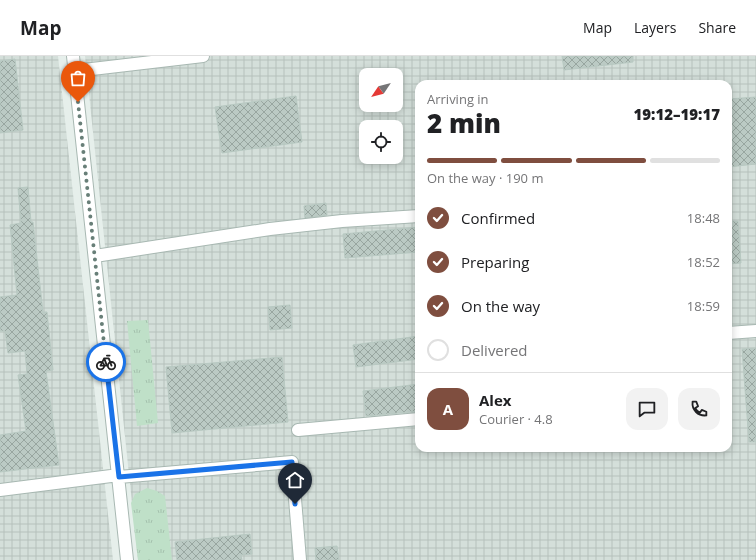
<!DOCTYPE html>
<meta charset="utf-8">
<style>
:root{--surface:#fff;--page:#f2f2f2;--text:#202124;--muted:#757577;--line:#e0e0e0;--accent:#7f4e3f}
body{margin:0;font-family:"Open Sans",sans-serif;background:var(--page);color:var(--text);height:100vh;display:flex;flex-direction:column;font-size:15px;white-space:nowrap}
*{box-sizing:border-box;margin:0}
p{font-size:13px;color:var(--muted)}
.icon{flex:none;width:22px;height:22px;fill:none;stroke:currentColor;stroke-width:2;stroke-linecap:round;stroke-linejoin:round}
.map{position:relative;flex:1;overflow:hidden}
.details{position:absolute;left:415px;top:24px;width:317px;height:372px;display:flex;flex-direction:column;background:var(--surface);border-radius:12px;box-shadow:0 2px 10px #0003}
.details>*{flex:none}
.needle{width:26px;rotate:235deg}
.buttons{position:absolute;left:359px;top:12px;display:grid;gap:8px}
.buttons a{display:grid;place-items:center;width:44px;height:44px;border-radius:8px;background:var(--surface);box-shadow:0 2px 10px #0003;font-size:20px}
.pin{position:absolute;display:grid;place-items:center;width:34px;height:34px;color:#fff;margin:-41px -17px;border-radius:50% 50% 50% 0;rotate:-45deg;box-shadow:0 0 4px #0007}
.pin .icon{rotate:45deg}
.courier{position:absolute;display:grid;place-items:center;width:40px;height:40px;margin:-20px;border:3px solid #1a73e8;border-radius:50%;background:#fff;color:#222;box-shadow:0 1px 5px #0007}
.head em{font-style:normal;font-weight:800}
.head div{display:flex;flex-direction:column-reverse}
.head{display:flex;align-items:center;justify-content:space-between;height:68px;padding:0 12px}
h1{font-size:26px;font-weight:800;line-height:30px}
.bar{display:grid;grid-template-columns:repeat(4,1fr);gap:6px 4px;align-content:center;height:48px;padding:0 12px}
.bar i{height:5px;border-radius:3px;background:var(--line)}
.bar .current{background:var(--accent)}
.bar p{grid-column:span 4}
.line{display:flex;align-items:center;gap:10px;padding:0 12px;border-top:1px solid var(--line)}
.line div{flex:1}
.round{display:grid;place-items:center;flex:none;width:42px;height:42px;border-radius:12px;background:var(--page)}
ol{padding:0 12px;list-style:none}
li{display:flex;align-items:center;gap:12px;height:44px}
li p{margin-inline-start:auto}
li .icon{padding:4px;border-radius:50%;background:var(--accent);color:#fff;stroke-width:4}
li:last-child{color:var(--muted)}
li i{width:22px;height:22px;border:2px solid var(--line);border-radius:50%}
header{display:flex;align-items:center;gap:24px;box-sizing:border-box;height:56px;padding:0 20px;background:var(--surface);border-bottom:1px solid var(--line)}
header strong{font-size:19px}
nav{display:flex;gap:22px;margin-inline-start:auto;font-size:14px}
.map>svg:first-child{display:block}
.industrial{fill:url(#industrial-grid);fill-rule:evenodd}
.grass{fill:url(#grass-tufts)}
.building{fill:url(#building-cross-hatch);stroke:#b8c9c2}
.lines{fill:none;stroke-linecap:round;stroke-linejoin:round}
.minor-casing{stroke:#a8b8b2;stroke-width:14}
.minor{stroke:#fff;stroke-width:12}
.done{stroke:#687f78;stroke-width:4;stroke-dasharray:0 7.2}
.route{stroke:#1a73e8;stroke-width:5}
</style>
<header>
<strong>Map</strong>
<nav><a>Map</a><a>Layers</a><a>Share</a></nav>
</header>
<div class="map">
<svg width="756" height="504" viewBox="0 0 756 504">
<defs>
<pattern id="industrial-grid" width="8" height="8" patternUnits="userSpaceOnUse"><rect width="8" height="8" fill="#d4dfda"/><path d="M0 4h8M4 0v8" fill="none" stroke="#b6c1bc"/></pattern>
<pattern id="grass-tufts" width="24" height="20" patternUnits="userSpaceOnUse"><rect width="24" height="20" fill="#bfe0c8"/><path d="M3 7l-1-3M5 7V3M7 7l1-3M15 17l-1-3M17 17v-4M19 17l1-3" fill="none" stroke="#a4c1ad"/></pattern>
<pattern id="building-cross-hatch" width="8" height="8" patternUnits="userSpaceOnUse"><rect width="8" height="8" fill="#bbcac4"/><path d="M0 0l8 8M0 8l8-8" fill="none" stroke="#98a6a0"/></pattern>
</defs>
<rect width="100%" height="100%" fill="#e6efeb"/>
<path class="industrial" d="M0 0H58L113 504H0Z
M85 0H756V504H138ZM366 19H396V49H366ZM419 28H728V392H419ZM366 71H396V101H366Z"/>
<path class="grass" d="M148 264 158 367 137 370 127 265Z
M147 432 157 435 165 440 172 504H138L131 447 135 438Z"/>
<path class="building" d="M562 0H633V6L564 14Z
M15 3 23 74 0 77V5Z
M296 40 302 86 222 97 215 51Z
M756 41V108L728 111V43Z
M28 131 31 166H33L43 256H47L53 314 46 315 59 409 0 416V379L26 375 18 319 27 318 25 295 8 297 5 275H0V241L17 239 10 169 21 167 18 132Z
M326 147 327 159 305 162 304 150Z
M728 165H738L741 207 728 208Z
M419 171V196L345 202 343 178Z
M290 249 292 272 270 274 268 251Z
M419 280V303L356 311 353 289Z
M756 292V386H749L742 293Z
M282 301 288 366 172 377 166 311Z
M419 328V355L366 360 363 335Z
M250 478 252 498 241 499 242 504H177L175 486Z
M337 490 339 504H316L315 492Z"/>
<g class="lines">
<g class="minor-casing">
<path id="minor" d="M73 0 127 504
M75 15 203 0
M95 200 270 173 342 165 419 160
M728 277 756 275
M298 374 419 363
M119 421 292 406 300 504
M0 434 119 419"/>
</g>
<use href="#minor" class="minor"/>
</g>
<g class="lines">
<path class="done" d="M78 46 106 306"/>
<path class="route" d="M106 306 119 421 292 406 295 448"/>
</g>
</svg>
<div class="buttons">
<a><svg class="needle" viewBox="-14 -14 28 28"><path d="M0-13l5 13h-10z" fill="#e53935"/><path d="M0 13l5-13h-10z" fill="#757577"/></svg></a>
<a><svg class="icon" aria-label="locate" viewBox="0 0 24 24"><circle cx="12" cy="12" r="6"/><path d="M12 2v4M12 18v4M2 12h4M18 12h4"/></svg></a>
</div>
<div class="pin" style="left:78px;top:46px;background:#ea580c"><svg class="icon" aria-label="bag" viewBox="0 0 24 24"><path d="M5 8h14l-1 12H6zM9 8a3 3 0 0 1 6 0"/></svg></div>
<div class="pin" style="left:295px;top:448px;background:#1f2937"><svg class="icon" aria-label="home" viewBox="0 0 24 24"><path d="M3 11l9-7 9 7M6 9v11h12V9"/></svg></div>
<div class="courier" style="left:106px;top:306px"><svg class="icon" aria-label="bike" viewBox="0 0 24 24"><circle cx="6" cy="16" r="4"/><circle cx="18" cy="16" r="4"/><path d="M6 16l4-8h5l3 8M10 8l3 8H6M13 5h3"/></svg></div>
<section class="details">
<div class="head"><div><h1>2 min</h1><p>Arriving in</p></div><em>19:12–19:17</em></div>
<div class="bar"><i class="current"></i><i class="current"></i><i class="current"></i><i></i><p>On the way · 190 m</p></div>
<ol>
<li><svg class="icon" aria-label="check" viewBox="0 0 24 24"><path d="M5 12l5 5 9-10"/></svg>Confirmed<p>18:48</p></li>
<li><svg class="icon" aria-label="check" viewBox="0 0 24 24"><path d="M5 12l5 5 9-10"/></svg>Preparing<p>18:52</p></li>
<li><svg class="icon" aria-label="check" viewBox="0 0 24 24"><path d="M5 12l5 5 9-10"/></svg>On the way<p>18:59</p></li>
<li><i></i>Delivered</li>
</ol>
<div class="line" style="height:72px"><b class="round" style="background:var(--accent);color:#fff">A</b><div><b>Alex</b><p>Courier · 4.8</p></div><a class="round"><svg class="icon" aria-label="chat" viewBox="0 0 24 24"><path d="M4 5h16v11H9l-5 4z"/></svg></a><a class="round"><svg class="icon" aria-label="phone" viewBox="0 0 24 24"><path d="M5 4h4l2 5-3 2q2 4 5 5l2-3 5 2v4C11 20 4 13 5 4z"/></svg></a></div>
</section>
</div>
